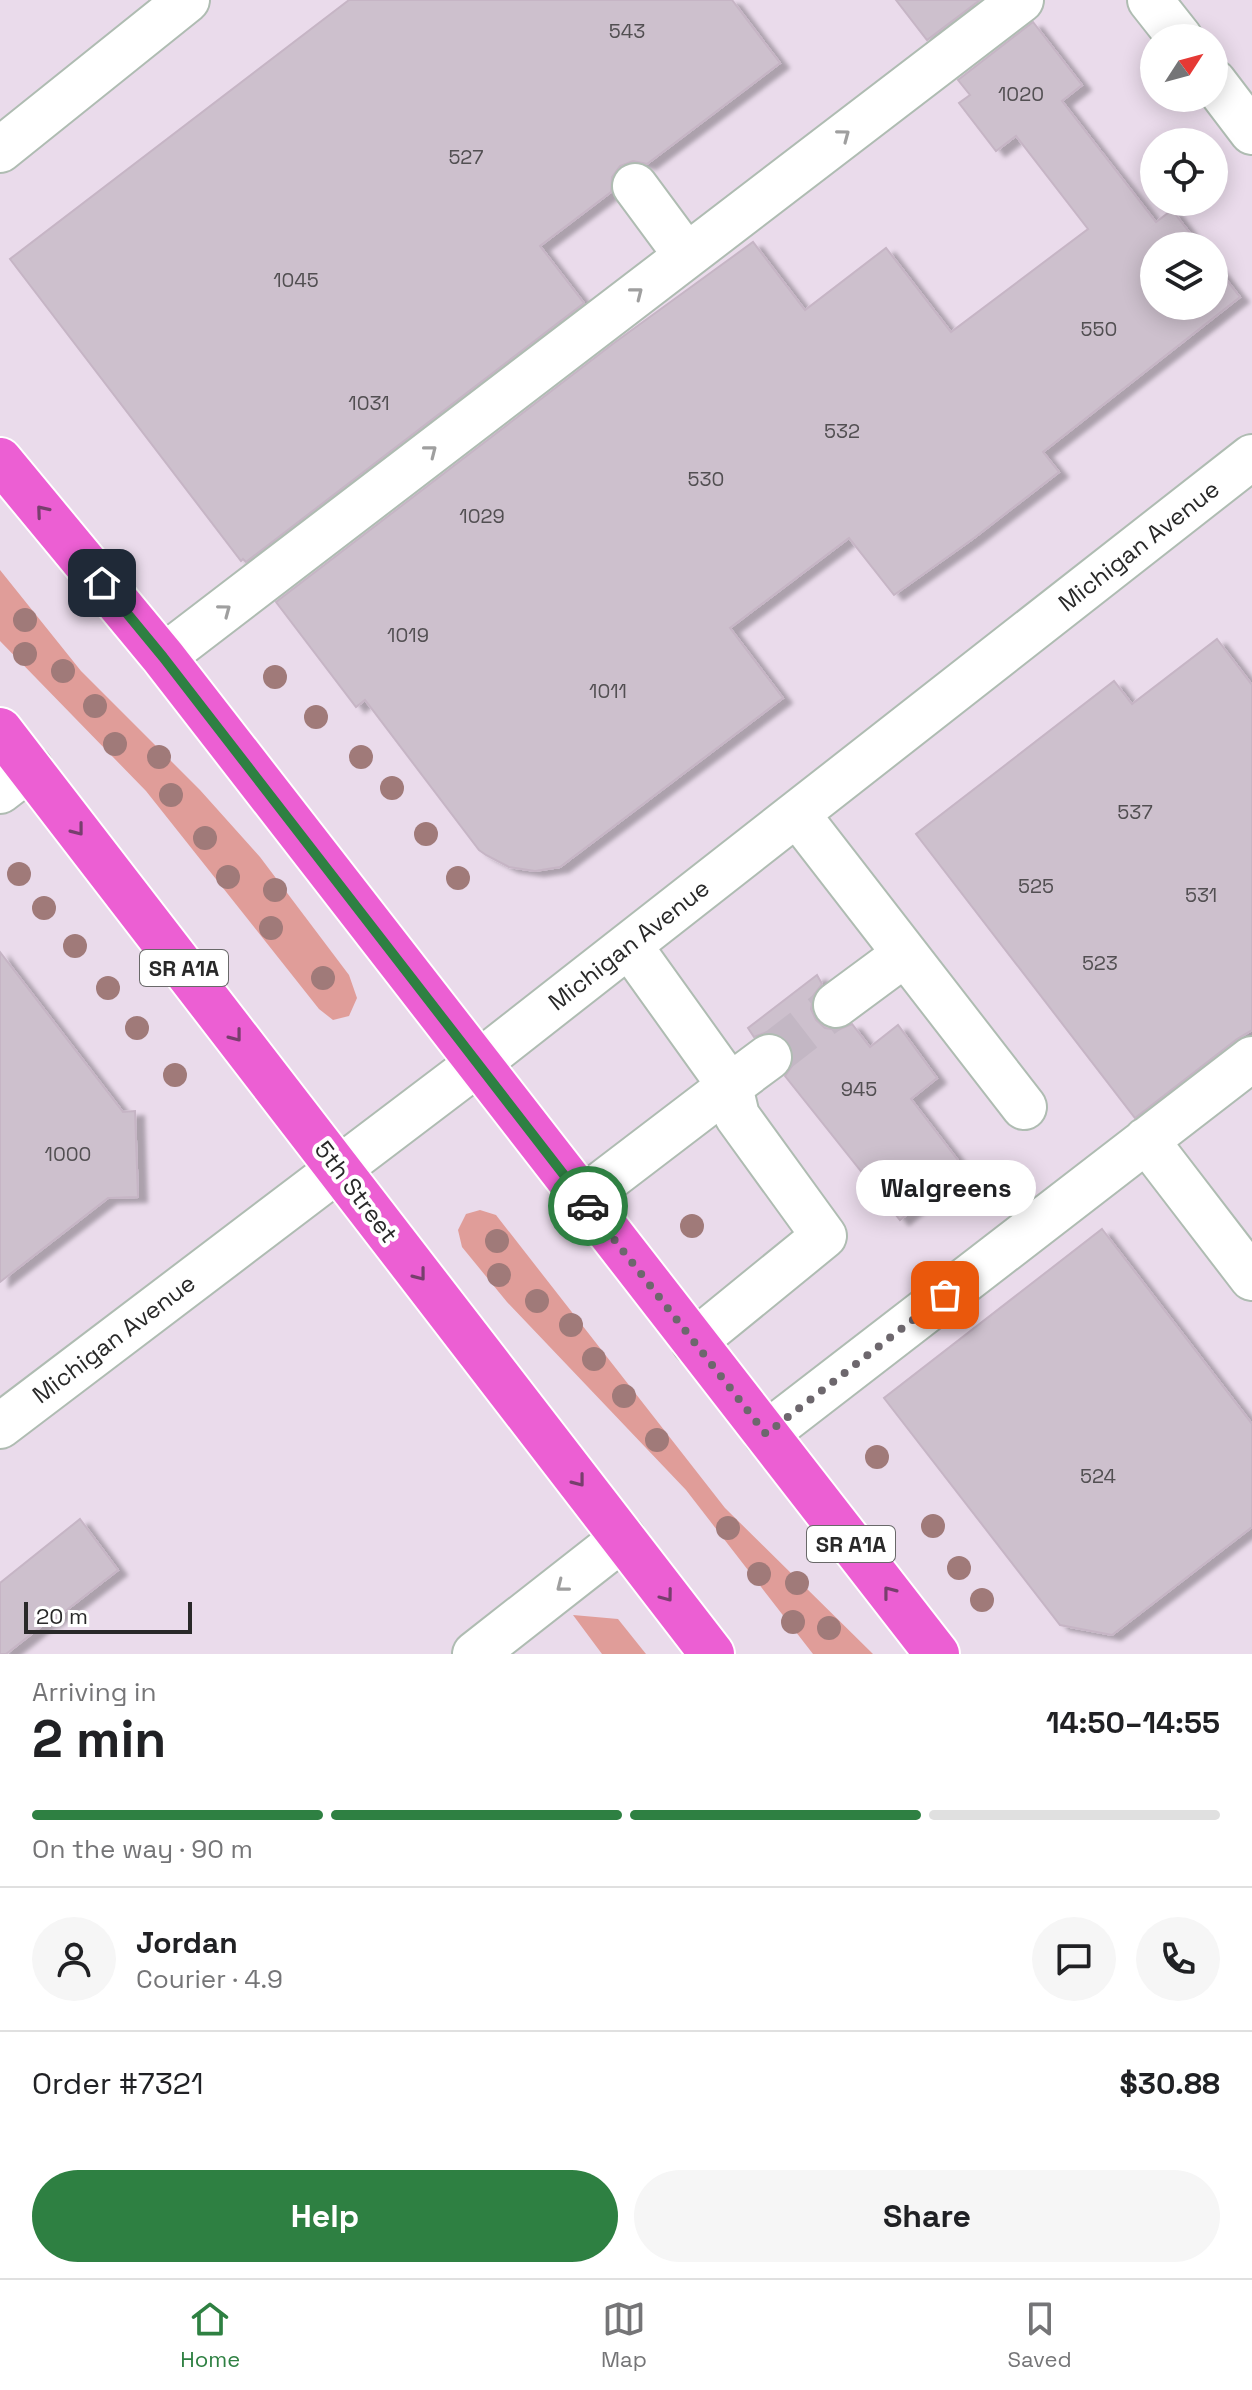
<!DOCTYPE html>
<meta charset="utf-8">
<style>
:root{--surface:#fff;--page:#f6f6f6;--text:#202124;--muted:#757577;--line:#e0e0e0;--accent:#2e8042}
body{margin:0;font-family:"Space Grotesk",sans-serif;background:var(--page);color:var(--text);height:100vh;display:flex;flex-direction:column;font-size:30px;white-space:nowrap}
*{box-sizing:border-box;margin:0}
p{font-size:26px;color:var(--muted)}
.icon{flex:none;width:44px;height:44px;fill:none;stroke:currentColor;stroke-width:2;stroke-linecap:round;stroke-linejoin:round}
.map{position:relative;height:1654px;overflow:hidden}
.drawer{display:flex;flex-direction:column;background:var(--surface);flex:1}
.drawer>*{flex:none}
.needle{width:52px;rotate:54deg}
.buttons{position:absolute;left:1140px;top:24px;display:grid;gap:16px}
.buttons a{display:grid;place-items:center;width:88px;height:88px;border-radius:50%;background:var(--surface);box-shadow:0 4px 20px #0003;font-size:40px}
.scale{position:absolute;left:24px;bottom:20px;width:168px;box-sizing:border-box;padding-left:8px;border:4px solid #292929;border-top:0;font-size:22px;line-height:28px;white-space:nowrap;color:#292929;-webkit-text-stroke:6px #fff;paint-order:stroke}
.pin{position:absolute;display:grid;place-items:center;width:68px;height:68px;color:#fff;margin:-34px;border-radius:16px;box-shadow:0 4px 12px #0006}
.courier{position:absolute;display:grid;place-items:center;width:80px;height:80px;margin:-40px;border:6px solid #2e8042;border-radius:50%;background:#fff;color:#222;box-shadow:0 2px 10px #0007}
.bubble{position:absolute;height:56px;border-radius:28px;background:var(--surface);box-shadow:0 4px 20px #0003;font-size:26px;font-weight:700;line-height:56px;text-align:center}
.head em{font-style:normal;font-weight:700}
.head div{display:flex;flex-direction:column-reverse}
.head{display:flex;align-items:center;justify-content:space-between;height:136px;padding:0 32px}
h1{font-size:52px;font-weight:700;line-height:60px}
.bar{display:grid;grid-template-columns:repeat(4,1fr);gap:12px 8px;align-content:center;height:96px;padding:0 32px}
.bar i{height:10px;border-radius:6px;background:var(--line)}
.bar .active{background:var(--accent)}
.bar p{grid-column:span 4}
.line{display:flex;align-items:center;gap:20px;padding:0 32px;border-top:2px solid var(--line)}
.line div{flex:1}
.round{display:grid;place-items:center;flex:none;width:84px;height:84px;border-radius:42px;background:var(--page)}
.button{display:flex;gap:16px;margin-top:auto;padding:16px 32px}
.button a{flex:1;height:92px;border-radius:48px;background:var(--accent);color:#fff;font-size:32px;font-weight:700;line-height:92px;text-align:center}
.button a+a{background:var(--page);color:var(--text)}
.dock{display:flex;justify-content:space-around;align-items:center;height:112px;border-top:2px solid var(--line);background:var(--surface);font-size:22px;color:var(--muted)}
.dock a{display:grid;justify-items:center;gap:4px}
.dock .active{color:var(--accent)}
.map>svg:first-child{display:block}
.green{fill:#e09d99}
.building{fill:#cdc0cd;stroke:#c6b5c5;stroke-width:2;filter:url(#shadow)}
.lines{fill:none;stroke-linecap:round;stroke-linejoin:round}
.minor-tunnel{stroke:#c3b7c4;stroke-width:44;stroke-dasharray:44 22;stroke-linecap:butt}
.minor-casing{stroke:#afbcb2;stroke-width:48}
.major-casing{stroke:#fff;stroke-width:48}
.minor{stroke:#fff;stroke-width:44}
.major{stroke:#ec5fd3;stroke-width:44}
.tree{fill:#a07a79}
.oneway{stroke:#9f9f9f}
.oneway2{stroke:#773f6d}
.done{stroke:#6d676d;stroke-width:8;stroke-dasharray:0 14.4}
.route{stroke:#2e8042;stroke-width:10}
.labels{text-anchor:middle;stroke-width:8;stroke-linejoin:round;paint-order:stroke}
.number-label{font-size:20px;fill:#524f52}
.shield{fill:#fff;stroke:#696969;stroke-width:2}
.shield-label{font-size:22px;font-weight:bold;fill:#292929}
.street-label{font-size:24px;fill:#292929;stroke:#fff}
</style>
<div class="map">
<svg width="1252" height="1654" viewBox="0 0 1252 1654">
<defs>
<filter id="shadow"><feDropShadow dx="9" dy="5" stdDeviation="2" flood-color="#0004"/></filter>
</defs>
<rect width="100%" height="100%" fill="#eadbeb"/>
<path class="green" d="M0 570 81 671 200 790 260 857 349 975 357 998 349 1016 333 1020 319 1009 146 791 0 641Z
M480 1210 496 1215 725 1508 873 1654H813L686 1490 507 1302 462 1247 458 1230 466 1214Z
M573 1615 618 1619 646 1654H602Z"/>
<path class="building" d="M349 0H732L780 63 647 164 633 161 620 166 612 177 611 192 540 246 584 303 246 562 243 559 241 561 10 259Z
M896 0H980L927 40Z
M1033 22 1082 85 1062 101 1156 222 1172 210 1200 246H1154V306H1214V264L1240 297 1043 452 1059 472 974 538 894 595 849 538 730 628 783 698 560 867 535 871 509 867 486 855 479 850 365 700 356 707 276 602 614 343 753 242 805 310 886 248 951 332 1088 229 1016 136 996 151 959 103 970 95 958 80Z
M1217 639 1252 685V1030L1237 1039 1135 1118 916 834 1114 681 1132 704Z
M0 952 123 1112 135 1111 138 1197 108 1198 0 1282Z
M817 975 822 984 813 996 811 1009 816 1020 825 1028 838 1030 852 1024 870 1047 898 1025 937 1078 911 1099 964 1168 900 1220 785 1076 792 1066 794 1055 789 1042 778 1034 767 1032 754 1037 748 1028Z
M1102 1229 1252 1424V1527L1112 1635 1060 1625 884 1398Z
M80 1519 118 1570 50 1623 48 1621 6 1654H0V1583Z"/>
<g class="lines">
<path class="minor-tunnel" d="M769 1057 836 1005"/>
<g class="minor-casing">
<path id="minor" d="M1150 0 1180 38
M1214 82 1252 132
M0 150 187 0
M635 186 686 255
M163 657 1021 0
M0 791 30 768
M797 814 1024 1107
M629 945 730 1086 769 1057
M836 1005 905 954
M1146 1140 1252 1278
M582 1199 730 1086 737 1116 824 1236 694 1342
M0 1426 477 1064 1252 457
M766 1434 1252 1059
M475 1654 623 1538"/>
</g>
<g class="major-casing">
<path id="major" d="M0 460 163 657 937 1654
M0 730 712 1654"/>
</g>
<use href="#minor" class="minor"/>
<use href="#major" class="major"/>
</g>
<g class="tree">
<circle cx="25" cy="620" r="12"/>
<circle cx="25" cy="654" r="12"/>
<circle cx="63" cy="671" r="12"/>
<circle cx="275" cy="677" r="12"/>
<circle cx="95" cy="706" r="12"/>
<circle cx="316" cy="717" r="12"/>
<circle cx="115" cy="744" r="12"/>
<circle cx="159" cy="757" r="12"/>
<circle cx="361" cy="757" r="12"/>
<circle cx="392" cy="788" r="12"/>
<circle cx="171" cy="795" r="12"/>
<circle cx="426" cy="834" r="12"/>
<circle cx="205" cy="838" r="12"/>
<circle cx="19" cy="874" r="12"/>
<circle cx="228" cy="877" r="12"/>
<circle cx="458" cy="878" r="12"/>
<circle cx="275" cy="890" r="12"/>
<circle cx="44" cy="908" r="12"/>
<circle cx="271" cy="928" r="12"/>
<circle cx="75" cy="946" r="12"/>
<circle cx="323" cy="978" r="12"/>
<circle cx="108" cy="988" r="12"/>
<circle cx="137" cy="1028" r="12"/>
<circle cx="175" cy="1075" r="12"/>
<circle cx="692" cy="1226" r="12"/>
<circle cx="497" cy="1241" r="12"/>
<circle cx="499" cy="1275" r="12"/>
<circle cx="537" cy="1301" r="12"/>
<circle cx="571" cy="1325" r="12"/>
<circle cx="594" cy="1359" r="12"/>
<circle cx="624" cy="1396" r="12"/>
<circle cx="657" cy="1440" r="12"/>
<circle cx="877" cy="1457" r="12"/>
<circle cx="933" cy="1526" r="12"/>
<circle cx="728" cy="1528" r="12"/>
<circle cx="959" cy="1568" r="12"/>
<circle cx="759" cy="1574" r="12"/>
<circle cx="797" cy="1583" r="12"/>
<circle cx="982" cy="1600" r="12"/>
<circle cx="793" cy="1622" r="12"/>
<circle cx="829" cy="1628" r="12"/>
</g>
<defs><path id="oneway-chevron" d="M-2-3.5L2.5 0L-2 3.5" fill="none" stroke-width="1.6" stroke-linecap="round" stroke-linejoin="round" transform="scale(2)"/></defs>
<g class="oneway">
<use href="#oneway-chevron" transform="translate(844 135) rotate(-37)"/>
<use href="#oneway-chevron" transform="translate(637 293) rotate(-38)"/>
<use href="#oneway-chevron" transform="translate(431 451) rotate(-38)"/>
<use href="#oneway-chevron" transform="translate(225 610) rotate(-37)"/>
<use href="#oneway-chevron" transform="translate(562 1586) rotate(142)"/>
</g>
<g class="oneway2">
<use href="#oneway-chevron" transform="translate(42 511) rotate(-130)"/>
<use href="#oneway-chevron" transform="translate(78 830) rotate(52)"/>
<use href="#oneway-chevron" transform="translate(236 1036) rotate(52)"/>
<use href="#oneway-chevron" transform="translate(420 1275) rotate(52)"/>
<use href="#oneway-chevron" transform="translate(579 1481) rotate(52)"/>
<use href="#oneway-chevron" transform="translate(889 1592) rotate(-128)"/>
<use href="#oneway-chevron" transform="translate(667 1596) rotate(53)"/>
</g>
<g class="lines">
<path class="done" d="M588 1206 766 1434 945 1295"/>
<path class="route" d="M102 583 163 657 588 1206"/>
</g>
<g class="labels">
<g class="number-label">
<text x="627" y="38">543</text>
<text x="1021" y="101">1020</text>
<text x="466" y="164">527</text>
<text x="296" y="287">1045</text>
<text x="1099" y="336">550</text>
<text x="369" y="410">1031</text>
<text x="842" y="438">532</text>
<text x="706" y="486">530</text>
<text x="482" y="523">1029</text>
<text x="408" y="642">1019</text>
<text x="608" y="698">1011</text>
<text x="1135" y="819">537</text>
<text x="1036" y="893">525</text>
<text x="1201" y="902">531</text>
<text x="1100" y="970">523</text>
<text x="859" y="1096">945</text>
<text x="68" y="1161">1000</text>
<text x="1098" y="1483">524</text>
</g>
<g class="shield">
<rect x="140" y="950" width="88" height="36" rx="6"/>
<rect x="807" y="1526" width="88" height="36" rx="6"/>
</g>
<g class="shield-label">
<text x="184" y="976">SR A1A</text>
<text x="851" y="1552">SR A1A</text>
</g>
<g class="street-label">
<text transform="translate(1139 546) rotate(-38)" y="8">Michigan Avenue</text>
<text transform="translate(629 945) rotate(-38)" y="8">Michigan Avenue</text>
<text transform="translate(356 1192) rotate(53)" y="8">5th Street</text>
<text transform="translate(114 1339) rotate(-37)" y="8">Michigan Avenue</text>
</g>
</g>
</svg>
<div class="buttons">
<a><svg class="needle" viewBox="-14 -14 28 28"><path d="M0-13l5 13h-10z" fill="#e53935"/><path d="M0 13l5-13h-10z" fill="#757577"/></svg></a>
<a><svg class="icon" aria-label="locate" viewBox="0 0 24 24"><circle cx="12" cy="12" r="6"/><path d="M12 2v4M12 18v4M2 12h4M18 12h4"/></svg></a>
<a><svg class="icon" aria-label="layers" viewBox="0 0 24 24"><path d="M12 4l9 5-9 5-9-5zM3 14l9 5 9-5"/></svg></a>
</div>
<div class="scale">20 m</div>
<div class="pin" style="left:945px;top:1295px;background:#ea580c"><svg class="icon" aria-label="bag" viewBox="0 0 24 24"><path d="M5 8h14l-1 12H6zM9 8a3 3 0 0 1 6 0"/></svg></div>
<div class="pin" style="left:102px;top:583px;background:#1f2937"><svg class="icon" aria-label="home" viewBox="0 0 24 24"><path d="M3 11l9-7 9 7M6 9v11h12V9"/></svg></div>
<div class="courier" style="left:588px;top:1206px"><svg class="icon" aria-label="car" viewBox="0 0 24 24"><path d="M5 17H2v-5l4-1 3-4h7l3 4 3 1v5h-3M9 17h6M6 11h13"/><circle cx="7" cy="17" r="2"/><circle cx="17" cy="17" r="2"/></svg></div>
<div class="bubble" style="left:856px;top:1160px;width:180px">Walgreens</div>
</div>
<section class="drawer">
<div class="head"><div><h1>2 min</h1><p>Arriving in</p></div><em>14:50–14:55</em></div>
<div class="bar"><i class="active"></i><i class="active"></i><i class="active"></i><i></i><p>On the way · 90 m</p></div>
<div class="line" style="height:144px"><a class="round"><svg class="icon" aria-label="person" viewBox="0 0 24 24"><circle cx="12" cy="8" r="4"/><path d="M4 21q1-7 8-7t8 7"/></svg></a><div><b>Jordan</b><p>Courier · 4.9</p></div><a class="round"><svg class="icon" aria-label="chat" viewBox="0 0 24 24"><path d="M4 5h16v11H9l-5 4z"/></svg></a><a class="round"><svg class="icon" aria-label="phone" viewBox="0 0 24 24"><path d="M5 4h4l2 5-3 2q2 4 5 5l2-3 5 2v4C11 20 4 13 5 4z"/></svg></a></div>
<div class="line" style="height:104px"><div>Order #7321</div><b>$30.88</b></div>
<div class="button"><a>Help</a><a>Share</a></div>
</section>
<nav class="dock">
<a class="active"><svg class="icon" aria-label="home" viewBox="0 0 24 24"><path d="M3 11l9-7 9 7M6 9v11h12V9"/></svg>Home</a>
<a><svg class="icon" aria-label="map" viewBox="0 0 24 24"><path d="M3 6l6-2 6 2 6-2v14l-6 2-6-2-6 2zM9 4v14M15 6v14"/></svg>Map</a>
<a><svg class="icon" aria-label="saved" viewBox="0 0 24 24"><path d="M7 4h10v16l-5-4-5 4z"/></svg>Saved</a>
</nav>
